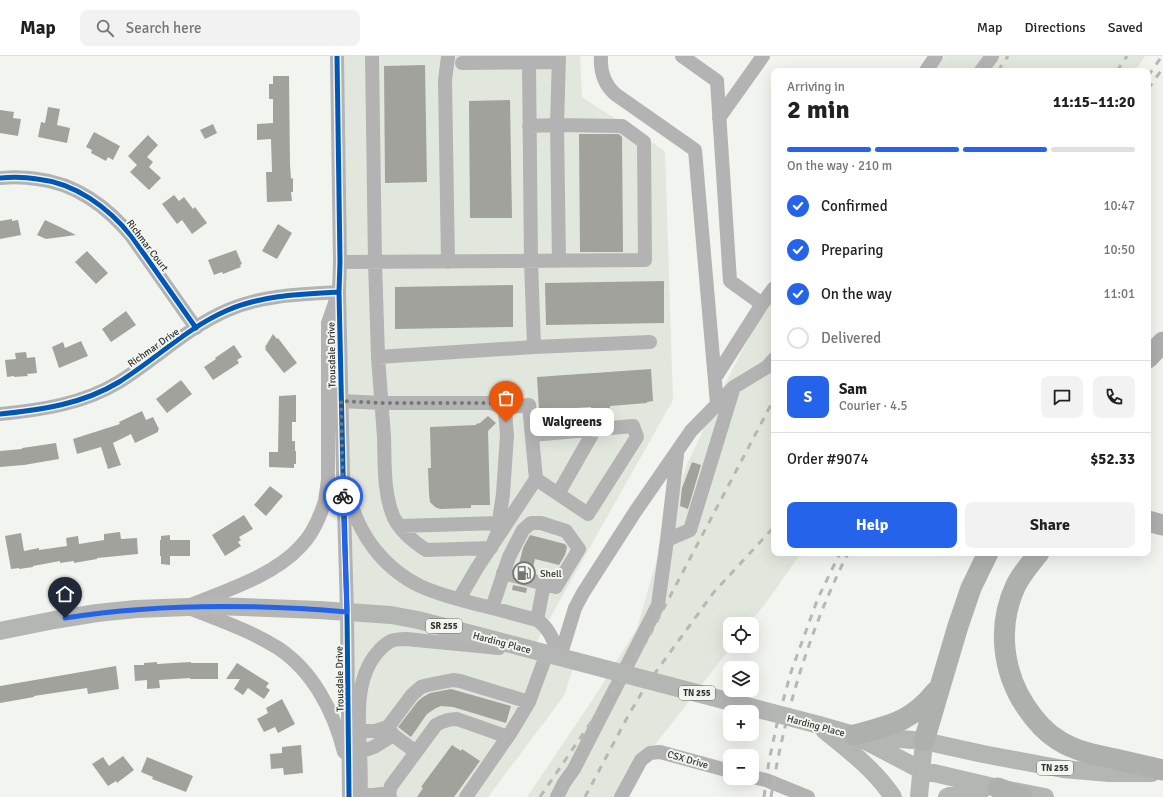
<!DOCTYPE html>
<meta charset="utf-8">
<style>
:root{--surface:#fff;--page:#f2f2f2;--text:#222;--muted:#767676;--line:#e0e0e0;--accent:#2563eb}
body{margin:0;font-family:Signika,sans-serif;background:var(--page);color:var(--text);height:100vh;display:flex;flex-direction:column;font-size:15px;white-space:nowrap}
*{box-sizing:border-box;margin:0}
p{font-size:13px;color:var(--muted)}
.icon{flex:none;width:22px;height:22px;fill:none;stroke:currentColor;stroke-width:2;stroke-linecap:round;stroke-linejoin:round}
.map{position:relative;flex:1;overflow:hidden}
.drawer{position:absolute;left:771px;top:12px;width:380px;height:488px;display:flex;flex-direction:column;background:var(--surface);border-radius:8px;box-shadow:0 4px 16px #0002}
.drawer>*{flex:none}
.tools{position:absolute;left:723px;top:561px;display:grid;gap:8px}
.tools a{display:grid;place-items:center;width:36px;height:36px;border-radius:8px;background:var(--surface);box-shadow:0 4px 16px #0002;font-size:20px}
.pin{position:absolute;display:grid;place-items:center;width:34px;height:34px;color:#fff;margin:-41px -17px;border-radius:50% 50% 50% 0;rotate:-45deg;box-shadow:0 0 4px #0007}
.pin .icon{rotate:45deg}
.courier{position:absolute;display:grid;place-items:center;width:40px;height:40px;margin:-20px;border:3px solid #2563eb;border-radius:50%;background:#fff;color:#222;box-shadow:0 1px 5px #0007}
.bubble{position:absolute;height:28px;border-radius:8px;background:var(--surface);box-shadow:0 4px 16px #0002;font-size:13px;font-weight:700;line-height:28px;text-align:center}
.headline em{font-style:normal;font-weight:700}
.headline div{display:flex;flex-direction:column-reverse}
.headline{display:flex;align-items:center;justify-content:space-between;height:68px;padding:0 16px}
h1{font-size:26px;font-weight:700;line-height:30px}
.bar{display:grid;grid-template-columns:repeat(4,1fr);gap:6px 4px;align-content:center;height:48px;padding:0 16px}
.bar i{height:5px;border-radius:3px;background:var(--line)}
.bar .on{background:var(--accent)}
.bar p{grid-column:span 4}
.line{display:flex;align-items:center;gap:10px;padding:0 16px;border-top:1px solid var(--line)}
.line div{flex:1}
.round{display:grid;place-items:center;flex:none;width:42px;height:42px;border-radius:8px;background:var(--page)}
ol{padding:0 16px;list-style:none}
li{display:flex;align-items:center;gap:12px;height:44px}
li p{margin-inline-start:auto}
li .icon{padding:4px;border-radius:50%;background:var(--accent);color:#fff;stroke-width:4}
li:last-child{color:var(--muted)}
li i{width:22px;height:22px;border:2px solid var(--line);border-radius:50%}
.primary-button{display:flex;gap:8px;margin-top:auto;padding:8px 16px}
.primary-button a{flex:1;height:46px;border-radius:8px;background:var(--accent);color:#fff;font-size:16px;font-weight:700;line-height:46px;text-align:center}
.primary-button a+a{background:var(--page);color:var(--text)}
header{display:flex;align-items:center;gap:24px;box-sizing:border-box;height:56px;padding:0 20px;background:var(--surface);border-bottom:1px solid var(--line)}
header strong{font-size:19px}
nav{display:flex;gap:22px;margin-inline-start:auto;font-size:14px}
.search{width:280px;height:36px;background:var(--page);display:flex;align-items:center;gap:10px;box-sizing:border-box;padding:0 14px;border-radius:8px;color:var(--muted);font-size:15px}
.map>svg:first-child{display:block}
.built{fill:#e2e7dd}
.building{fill:#a1a29b}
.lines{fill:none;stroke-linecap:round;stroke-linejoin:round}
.minor{stroke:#b2b3b2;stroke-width:14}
.major{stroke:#b4b6b4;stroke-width:18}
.highway{stroke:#aeb0ae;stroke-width:21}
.rail{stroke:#b6b8b4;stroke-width:3;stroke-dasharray:7 7;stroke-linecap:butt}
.major-bridge{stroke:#b4b6b4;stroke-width:18}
.cycleway-casing{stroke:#f2f6ee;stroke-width:8}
.cycleway{stroke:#0057b8;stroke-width:5}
.done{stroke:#757773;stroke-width:4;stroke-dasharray:0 7.2}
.route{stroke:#2563eb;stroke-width:5}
.labels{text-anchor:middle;stroke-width:4;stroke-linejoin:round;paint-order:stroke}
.shield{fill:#f2f6ee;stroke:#6c6e69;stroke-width:1}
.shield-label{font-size:9px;font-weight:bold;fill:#323330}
.street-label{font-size:10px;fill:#323330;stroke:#f2f6ee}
.poi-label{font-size:10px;fill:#323330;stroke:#f2f6ee;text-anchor:start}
</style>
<header>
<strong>Map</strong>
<div class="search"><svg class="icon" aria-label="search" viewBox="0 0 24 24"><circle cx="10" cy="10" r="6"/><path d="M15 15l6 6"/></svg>Search here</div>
<nav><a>Map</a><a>Directions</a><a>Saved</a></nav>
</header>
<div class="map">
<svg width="1163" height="741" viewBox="0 0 1163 741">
<rect width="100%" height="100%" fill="#f2f4f0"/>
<path class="built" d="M337 0H580L582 41 665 95 673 344 532 594 575 605 564 640 488 741H349Z
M945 0H1145L1135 15H934Z
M774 243V497H801L768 544 749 568H730V590H732L616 739V741H527L597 637 637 572 670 459 687 408 725 328 757 266Z"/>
<path class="building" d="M425 9 427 126 385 127 384 10Z
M273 20H289L290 109 291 123 293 122V136H291L292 145 267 146 266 116H272L271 83 257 84V68L273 67V43H269V28H273Z
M510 44 512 162H470L469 45Z
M48 51 60 53 57 69 70 72 67 87 38 81 41 66 45 67Z
M0 54 14 56 13 62 21 63 18 80 0 77Z
M213 68 217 77 205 83 200 74Z
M94 76 120 90 113 104 108 101 106 105 91 97 92 94 86 91Z
M579 78H619L622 81 623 196H580Z
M148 79 158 89 147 101 153 106 149 111 161 122 149 134 130 116 137 109 128 100Z
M174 139 179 145 184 141 193 153 195 151 207 167 192 178 182 164 177 168 162 148Z
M12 163V165L18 164 21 179 0 183V165Z
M45 164 62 172 76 179 46 183 37 179Z
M278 168 292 177 277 203 262 195Z
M236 194 242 208 240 209 241 211 223 218 222 216 214 219 208 204Z
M87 195 108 217 96 228 75 206Z
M664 225V267L546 269 545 227Z
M513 229V271L395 273V231Z
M126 255 136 269 111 286 102 273Z
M273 278 277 283 278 282 297 307 284 317 265 293 266 292 265 291Z
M81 285 88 300 59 312 52 291 63 286 65 292Z
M234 289 242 301 237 304 239 307 213 324 204 311 216 303 215 302Z
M26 296 27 302 35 301 37 317 27 318 28 320 14 321V320L7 321 5 304 16 303 15 297Z
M651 313 653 345 647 346V347L610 350V352L591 353V351L545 354 544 352 539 353 537 321Z
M181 324 192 338 167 357 156 343Z
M296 339V366H292V385H295V395H296V408H294V412L269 411V396H278L279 340Z
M142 355 146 364 153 361 159 373 158 374V376L135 387 131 378 113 387 121 409 108 413 101 391 77 398 73 383 120 368 119 366Z
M488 360 496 367 488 375 490 449H471V452L440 453 435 451 430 446 429 438 428 412H431L430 371 476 369V368L480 367Z
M56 387 59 403 24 409 0 411V395L22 393V392Z
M692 406 701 409 688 453 680 450 682 432Z
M270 430 283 440 266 460 254 449Z
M244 459 253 473 239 481 241 484 238 486 241 490 225 500 212 479Z
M120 476 121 483 137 482 138 498 97 502V503L74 507V505L60 507V505L33 510V511L19 513V512L11 513 5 480 21 477 24 495 39 492V494L67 490 66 482 78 480 79 488 104 484V478Z
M170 479V484H190V500H170V509L161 508V500H160V484H161V480Z
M530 479 565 488 567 491 565 499 559 509 535 503 532 516 518 512 523 492Z
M513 529 527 532 526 537 512 534Z
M157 606V608L191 606V607H218V623H190V622L159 624 160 632 147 633V624L135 625 134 609H144V607Z
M237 607 269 627 266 631 270 634 264 643 248 632 243 639 234 633 240 623H226Z
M116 610 119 633 88 638 87 632 34 640V641L0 647V630Z
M451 633 511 650 506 667 453 651 441 650 436 652 427 658 411 681 398 671 418 645 423 641 430 637Z
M282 643 295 668 278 677 275 671 264 676 257 663 268 657 266 652Z
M301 689 303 717 284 719 283 712 271 713 270 698 282 697V691Z
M452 689 461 695 462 693 480 705 454 741H417L423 732 421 731Z
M123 700 134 714 117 727 116 725 108 730 92 708 103 701 109 710Z
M147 701 193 720 186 736 152 723 153 721 141 716Z"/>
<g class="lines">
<path class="minor" d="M337 0 340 206 339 236 343 416 347 556 349 741
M372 0 375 206 378 301 534 291
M601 0C600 15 604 28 615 38L695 94 717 348
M682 0 717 25 730 225 762 248 774 232
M448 1 445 24 448 206
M462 7 559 6
M529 7 531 205 534 291 650 286
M926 15 936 0
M981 15 992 0
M719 62 763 0
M529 70 557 69 559 205
M0 122C12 121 25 121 37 123 75 127 108 151 132 181L196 272
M340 206 645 204 644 86 622 70 557 69 559 0
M715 322 762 248
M341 345 382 347H490C496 348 501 350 505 355L507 379 503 438 497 478 491 492 426 494C414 486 401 476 394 462 383 437 385 407 384 381 382 354 380 328 378 301
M502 352 529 349 536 423 588 458 637 381 633 370 532 379
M0 358C41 354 83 348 119 326 156 303 188 271 228 254 262 239 303 238 339 236
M677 399 667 484 690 474 733 334
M558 438 595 373
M349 439C358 478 383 512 420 530 437 538 454 542 472 547 493 552 515 558 537 564 550 572 554 587 560 601
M399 470 499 467
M459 543 477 512 536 423
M193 548C228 534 274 519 300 491 312 479 320 461 325 445 326 438 327 431 328 424V267L336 244
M189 552C219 564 251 575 278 592 313 615 334 656 344 696
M492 552 509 501 523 474 531 467H541L566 475 579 493 556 531 503 517
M537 564 544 528
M560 601 575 552 583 537 635 456 691 375 734 331 767 311 774 303
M388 671 393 679 416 696
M352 675H375L388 671 412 639 421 631 428 629 453 624 460 625 529 646 547 597
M360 696 374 691 393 679
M752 721 766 724 808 741
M352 739H374L389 737
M360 741C365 697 346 633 377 597 381 592 385 588 391 585 396 583 401 583 406 583L499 592
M390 741 389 737 391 730 436 669C443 665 449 663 457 663L508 681
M466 741 511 676 529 646
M557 741 564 727 574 713 658 549 667 484
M621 741 641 704 650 697 660 696 730 715"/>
<path class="major" d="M0 575 54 564 97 557 136 553 215 550 319 554 391 559 418 564 575 605
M819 669 854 679 924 685 983 698 1063 713 1109 717H1152
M824 674C849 694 875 714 893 741
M862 683 921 714 998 732 1045 741
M919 741 924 685
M947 741 959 736 983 733"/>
<path class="highway" d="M1148 302 1163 286
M1148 465 1163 469
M1039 497C1031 507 1022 517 1016 529 997 569 1002 615 1026 651 1034 663 1045 676 1058 684 1075 695 1095 699 1115 703 1131 707 1147 710 1163 714
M854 679C891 669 911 666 936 635
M924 685 958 570 971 532 988 497
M998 732 1022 741"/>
<path class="rail" d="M998 15 1008 0
M1117 15 1127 0
M1148 20 1162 0
M1148 33 1163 12
M540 741 647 584 774 343
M585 741 628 660 647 628 714 536 774 471
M764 741 769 705 778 663 791 616 818 542 840 497
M771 741C785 655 809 575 848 497"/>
<path class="major-bridge" d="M575 605 819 669"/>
<g class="cycleway-casing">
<path id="cycleway" d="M337 0 340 206 339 236 343 416 347 556 349 741
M0 122C12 121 25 121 37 123 75 127 108 151 132 181L196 272
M0 358C41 354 83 348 119 326 156 303 188 271 228 254 262 239 303 238 339 236"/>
</g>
<use href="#cycleway" class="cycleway"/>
</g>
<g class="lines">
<path class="done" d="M343 440 341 345 382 347H490C503 349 504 354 506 366"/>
<path class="route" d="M65 562C158 547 253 548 347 556L343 440"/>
</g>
<defs>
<g id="fuel-ring" transform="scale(1.15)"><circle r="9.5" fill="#f2f6ee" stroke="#757773" stroke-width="1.5"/><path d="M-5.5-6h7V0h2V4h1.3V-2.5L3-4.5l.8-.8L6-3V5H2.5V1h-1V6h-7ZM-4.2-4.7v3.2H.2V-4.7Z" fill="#757773"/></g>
</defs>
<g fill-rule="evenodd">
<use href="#fuel-ring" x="524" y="517"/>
</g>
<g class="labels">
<g class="shield">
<rect x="426" y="563" width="36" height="14" rx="3"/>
<rect x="679" y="630" width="36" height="14" rx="3"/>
<rect x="1037" y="705" width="36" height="14" rx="3"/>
</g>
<g class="shield-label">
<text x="444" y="573">SR 255</text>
<text x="697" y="640">TN 255</text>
<text x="1055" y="715">TN 255</text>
</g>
<g class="street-label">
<text transform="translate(148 189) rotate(53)" y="4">Richmar Court</text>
<text transform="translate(153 291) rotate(-35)" y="4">Richmar Drive</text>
<text transform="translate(331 299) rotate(-91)" y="4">Trousdale Drive</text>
<text transform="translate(502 586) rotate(15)" y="4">Harding Place</text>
<text transform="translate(339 623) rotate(-91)" y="4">Trousdale Drive</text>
<text transform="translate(816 669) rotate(15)" y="4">Harding Place</text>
<text transform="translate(688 703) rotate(16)" y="4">CSX Drive</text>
</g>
<g class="poi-label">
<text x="540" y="521">Shell</text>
</g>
</g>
</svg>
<div class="tools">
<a><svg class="icon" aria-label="locate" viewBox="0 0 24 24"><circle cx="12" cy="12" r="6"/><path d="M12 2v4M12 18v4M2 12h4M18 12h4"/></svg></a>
<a><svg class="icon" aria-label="layers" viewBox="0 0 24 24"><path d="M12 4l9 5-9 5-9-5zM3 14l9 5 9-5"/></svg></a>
<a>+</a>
<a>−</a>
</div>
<div class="pin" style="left:506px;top:366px;background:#ea580c"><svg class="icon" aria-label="bag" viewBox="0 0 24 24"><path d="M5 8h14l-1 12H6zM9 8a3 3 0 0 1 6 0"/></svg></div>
<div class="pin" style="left:65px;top:562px;background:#1f2937"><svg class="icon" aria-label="home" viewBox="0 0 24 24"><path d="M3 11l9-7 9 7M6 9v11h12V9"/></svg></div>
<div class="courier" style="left:343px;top:440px"><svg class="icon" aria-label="bike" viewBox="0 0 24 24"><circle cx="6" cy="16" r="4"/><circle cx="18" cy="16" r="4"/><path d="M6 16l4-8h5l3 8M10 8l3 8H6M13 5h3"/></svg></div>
<div class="bubble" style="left:530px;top:352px;width:84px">Walgreens</div>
<section class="drawer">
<div class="headline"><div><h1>2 min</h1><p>Arriving in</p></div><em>11:15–11:20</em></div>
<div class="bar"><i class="on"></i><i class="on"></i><i class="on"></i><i></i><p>On the way · 210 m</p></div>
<ol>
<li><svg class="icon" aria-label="check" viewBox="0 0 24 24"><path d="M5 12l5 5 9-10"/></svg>Confirmed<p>10:47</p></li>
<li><svg class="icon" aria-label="check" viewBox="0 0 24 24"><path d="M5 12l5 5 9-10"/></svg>Preparing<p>10:50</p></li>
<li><svg class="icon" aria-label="check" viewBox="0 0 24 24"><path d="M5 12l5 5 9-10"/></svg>On the way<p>11:01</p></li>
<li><i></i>Delivered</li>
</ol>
<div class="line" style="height:72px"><b class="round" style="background:var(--accent);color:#fff">S</b><div><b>Sam</b><p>Courier · 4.5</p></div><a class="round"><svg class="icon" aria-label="chat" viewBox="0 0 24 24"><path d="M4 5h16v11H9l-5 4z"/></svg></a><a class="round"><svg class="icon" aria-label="phone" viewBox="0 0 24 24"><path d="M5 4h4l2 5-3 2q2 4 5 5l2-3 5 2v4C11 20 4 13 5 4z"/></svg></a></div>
<div class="line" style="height:52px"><div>Order #9074</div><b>$52.33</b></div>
<div class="primary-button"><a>Help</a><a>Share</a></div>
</section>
</div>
